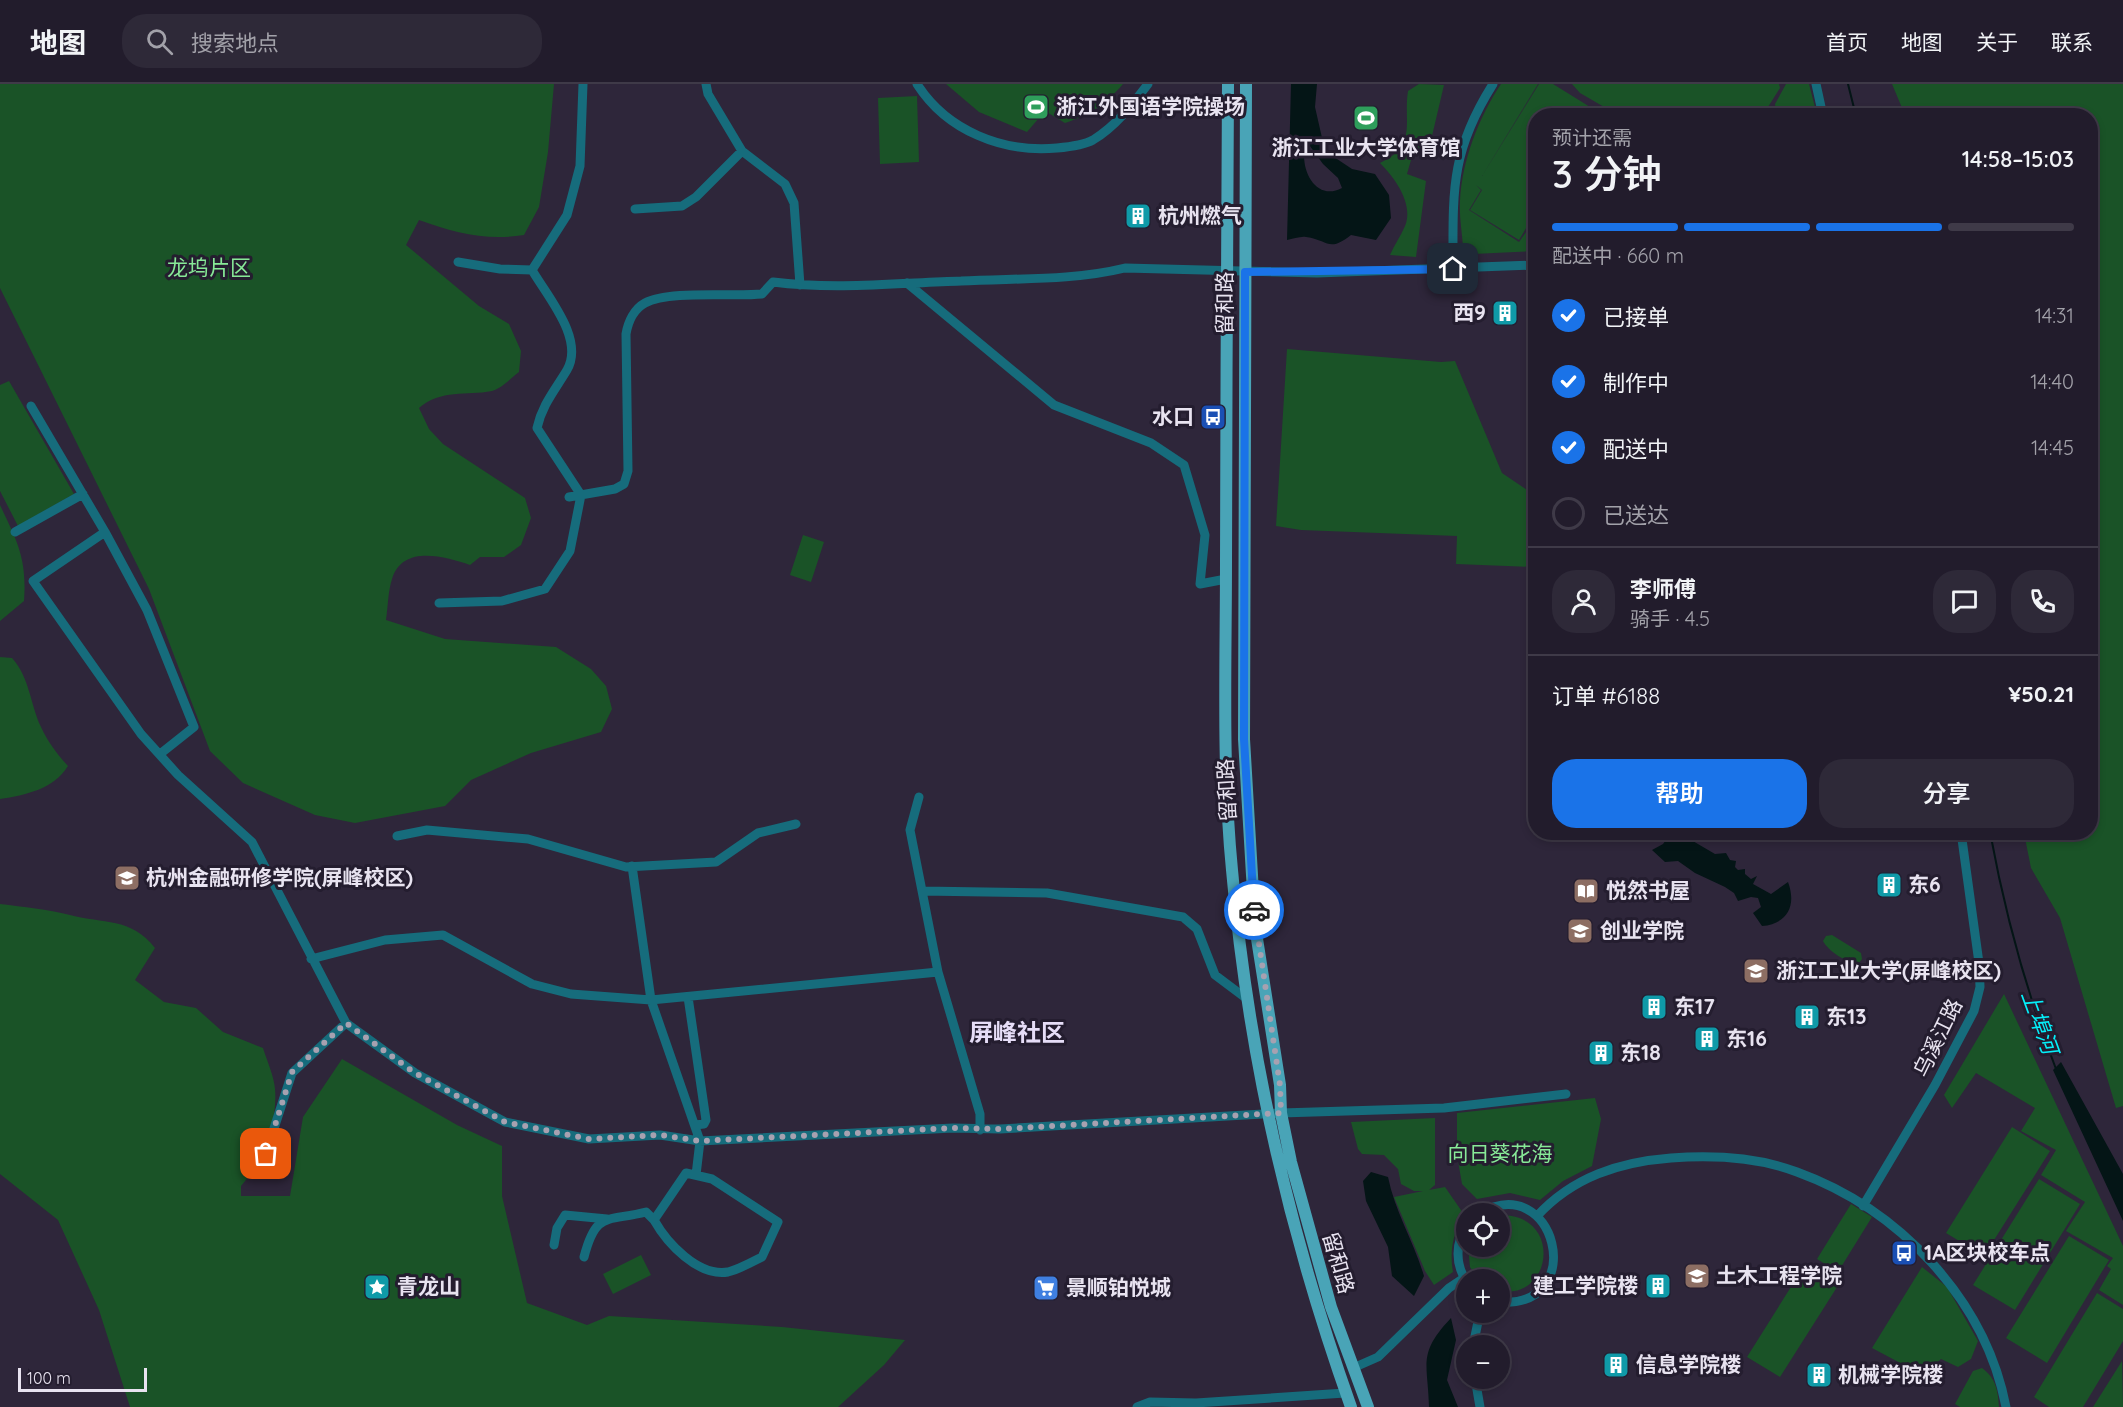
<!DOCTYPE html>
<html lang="zh">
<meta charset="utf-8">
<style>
:root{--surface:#221c2c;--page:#2e2938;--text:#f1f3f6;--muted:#a2a1a9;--line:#3f3a48;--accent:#1a73e8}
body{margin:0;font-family:Quicksand,"Noto Sans SC",sans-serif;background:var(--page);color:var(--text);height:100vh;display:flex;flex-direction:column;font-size:22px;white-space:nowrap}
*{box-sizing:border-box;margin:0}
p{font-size:20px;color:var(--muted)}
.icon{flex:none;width:33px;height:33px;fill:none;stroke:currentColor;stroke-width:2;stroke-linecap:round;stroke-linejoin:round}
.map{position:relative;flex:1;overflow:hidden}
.drawer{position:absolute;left:1528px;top:24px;width:570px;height:732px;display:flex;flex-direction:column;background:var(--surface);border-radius:24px;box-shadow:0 3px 9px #0003,0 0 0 2px var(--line)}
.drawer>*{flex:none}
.tools{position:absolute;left:1456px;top:1119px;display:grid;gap:12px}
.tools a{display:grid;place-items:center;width:54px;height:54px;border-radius:50%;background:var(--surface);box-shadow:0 3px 9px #0003,0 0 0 2px var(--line);font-size:30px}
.scale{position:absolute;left:18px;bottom:15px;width:129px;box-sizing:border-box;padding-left:6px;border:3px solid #e8e3f0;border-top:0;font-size:16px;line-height:21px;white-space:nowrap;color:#e8e3f0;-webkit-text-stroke:4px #241d2f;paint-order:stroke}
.pin{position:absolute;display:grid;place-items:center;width:51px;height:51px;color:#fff;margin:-26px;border-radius:12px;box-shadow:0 3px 9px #0006}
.courier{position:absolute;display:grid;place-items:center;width:60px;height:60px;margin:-30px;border:4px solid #1a73e8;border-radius:50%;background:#fff;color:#222;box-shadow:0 2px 8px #0007}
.overview em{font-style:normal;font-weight:600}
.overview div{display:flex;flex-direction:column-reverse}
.overview{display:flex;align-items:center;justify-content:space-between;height:102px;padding:0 24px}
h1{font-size:39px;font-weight:600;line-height:45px}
.bar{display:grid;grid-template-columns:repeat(4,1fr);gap:9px 6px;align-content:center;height:72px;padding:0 24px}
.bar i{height:8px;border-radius:4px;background:var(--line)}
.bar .on{background:var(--accent)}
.bar p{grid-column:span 4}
.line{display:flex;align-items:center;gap:15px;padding:0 24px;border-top:2px solid var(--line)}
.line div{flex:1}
.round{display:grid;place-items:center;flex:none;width:63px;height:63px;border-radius:24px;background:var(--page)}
ol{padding:0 24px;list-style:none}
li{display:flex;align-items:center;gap:18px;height:66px}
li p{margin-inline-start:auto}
li .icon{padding:6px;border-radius:50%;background:var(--accent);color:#fff;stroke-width:4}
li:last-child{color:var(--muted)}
li i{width:33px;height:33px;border:3px solid var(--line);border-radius:50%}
.primary-button{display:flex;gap:12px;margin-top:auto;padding:12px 24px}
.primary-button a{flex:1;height:69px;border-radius:24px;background:var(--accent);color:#fff;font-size:24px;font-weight:600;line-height:69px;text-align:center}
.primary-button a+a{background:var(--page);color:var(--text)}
header{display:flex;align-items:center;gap:36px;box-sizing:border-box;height:84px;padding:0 30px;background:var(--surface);border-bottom:2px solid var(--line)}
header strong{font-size:28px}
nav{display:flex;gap:33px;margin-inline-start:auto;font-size:21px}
.search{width:420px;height:54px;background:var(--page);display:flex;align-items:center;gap:15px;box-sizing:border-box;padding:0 21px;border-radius:24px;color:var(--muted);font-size:22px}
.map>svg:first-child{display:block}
.green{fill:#1a5327}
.water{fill:#041516;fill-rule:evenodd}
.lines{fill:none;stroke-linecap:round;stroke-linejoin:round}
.stream{stroke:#041516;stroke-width:2}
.minor{stroke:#166c7c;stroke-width:9}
.major{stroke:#49a4b7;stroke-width:12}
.done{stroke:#a7a1b0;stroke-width:6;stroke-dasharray:0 10.8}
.route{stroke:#1a73e8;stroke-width:8}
.labels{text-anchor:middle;stroke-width:6;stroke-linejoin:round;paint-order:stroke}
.poi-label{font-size:21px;font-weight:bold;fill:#e8e3f0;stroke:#241d2f;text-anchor:start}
.park-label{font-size:21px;fill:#87e997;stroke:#241d2f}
.street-label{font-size:21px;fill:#e8e3f0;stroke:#241d2f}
.water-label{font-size:22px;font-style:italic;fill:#04f0fa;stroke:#241d2f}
.quarter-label{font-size:24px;font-weight:bold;fill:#e6ddf7;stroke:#241d2f}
</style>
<header>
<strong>地图</strong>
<div class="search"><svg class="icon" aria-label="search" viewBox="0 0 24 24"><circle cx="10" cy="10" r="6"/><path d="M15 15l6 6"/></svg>搜索地点</div>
<nav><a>首页</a><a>地图</a><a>关于</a><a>联系</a></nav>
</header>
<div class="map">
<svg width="2123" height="1323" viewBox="0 0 2123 1323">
<rect width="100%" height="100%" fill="#2e263a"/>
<path class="green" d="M0 0H554L548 68 539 123 524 151C487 157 454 149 419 136L406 161 479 222 509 240 521 267 519 288C511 294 501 305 492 307 466 312 441 305 419 324L429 345 443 360 525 414 531 434 521 461 504 473H480L470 481C445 473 403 460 392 495 388 507 388 523 386 536L445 555 556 563 591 585 606 602 612 625 601 648 531 669 471 696 445 722 355 739 315 731 243 699 210 667 149 505 0 204Z
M946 0H1123C1106 20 1090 31 1065 39L1045 27 1027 48 979 28Z
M1419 0 1444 1 1428 69H1413L1407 90 1426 97 1416 173 1390 171C1394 161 1401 152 1405 142 1414 120 1395 94 1380 79 1418 61 1403 39 1408 7Z
M1501 0H1538L1482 92 1539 0H1553L1603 31 1536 32V136L1532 134 1519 156 1470 126 1482 106 1476 101 1481 106 1469 126 1519 158 1534 137 1536 138V167L1473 170 1463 163C1462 148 1459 132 1460 117 1462 76 1479 33 1501 0Z
M1572 0H1779L1780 4 1763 31H1618L1580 9Z
M1786 0H1809L1817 31H1776L1775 20Z
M1892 0H2123V1022L2116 1024 2060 834 2031 784 2024 749 2091 748V32L1905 31Z
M917 12 919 78 880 80 878 14Z
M1287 265 1441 278 1455 277 1502 389 1536 412V483L1456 480 1457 452 1301 446 1276 442Z
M9 297 74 410 18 442 0 407V301Z
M0 421C18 459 27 475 24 517L0 537Z
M803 451 824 458 811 498 790 491Z
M0 573 12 574C30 594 30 620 41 643 48 658 57 670 68 682 54 705 26 711 0 715Z
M0 820C24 823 47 825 70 831 103 840 131 833 155 864L135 896 164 918 196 924 223 948 263 964C267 977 274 992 275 1005 278 1038 262 1078 241 1102V1112H290L303 1033 342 975 457 1041 502 1062V1112L527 1219 587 1241 609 1232 782 1243 905 1256 884 1281 838 1323H130L99 1226 58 1136 0 1090Z
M1832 851 1861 869 1862 875 1859 879C1848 880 1828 867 1823 857L1826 852Z
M2004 910 2123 1162V1221L2099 1206 2111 1185 2107 1182 2113 1174 2066 1147 2085 1118 2041 1091 2056 1066 2021 1047 2035 1024 1976 989 1952 1024 1944 1011Z
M1595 1014 1601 1035 1592 1082 1563 1097 1540 1116 1510 1109 1477 1115 1462 1100 1457 1071V1029Z
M1435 1034V1101L1429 1106 1445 1103 1463 1129C1454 1150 1449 1165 1453 1188L1434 1201 1425 1187 1394 1113 1423 1107H1414L1401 1100 1398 1085 1384 1071 1362 1070 1358 1065 1351 1038Z
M2012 1043 2050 1067 1984 1172 1946 1149Z
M2039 1095 2080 1120 2015 1226 1973 1201Z
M1851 1120 1872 1133 1838 1188 1817 1175Z
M1500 1131C1563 1130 1553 1216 1500 1207V1196L1478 1195 1470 1183 1468 1163 1500 1162Z
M2069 1152 2109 1176 2047 1279 2006 1254Z
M641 1171 651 1191 613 1210 603 1190Z
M1806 1179 1839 1200 1780 1293 1747 1273Z
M1922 1183 1947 1203 1978 1257 1971 1275 1958 1283 1941 1275 1923 1291 1872 1264Z
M2097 1209 2123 1225V1257L2083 1323H2049L2034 1313Z
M2122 1277 2123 1323H2093Z
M1982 1284C1996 1294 1998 1307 1999 1323H1960L1955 1320 1973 1287Z"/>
<path class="water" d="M1291 0H1317L1315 23 1325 67 1352 85 1375 90 1389 111 1391 134 1376 156 1351 151C1328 169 1329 156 1306 153 1301 152 1293 155 1287 156ZM1307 58 1323 80 1338 94 1342 104C1314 119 1297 80 1307 58Z
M1671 749H1690L1686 753 1715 770 1726 769 1730 776 1736 777 1735 783 1738 786 1745 785V790L1751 795 1757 792 1753 800 1771 810 1788 798C1797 822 1787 840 1762 842L1753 829 1761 823 1758 814 1751 813 1738 817 1734 809 1725 803 1695 789 1678 777 1665 778 1652 766 1663 760Z
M2061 978 2123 1090V1137L2053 986Z
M1371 1088 1388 1093C1395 1128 1414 1158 1424 1192L1414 1212 1392 1192 1388 1163 1366 1117 1363 1097Z
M1451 1234 1456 1256 1447 1296 1458 1323H1429C1428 1279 1417 1270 1451 1234Z"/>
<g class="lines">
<path class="stream" d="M1848 0 1856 32
M1990 748C2005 830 2026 907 2056 985"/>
<path class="minor" d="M706 0 708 10 742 67 785 100 794 119 800 201
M917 0C947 47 1003 69 1057 64 1068 63 1084 61 1093 56 1116 42 1132 21 1148 0
M1816 0 1823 32
M635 125 682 122 696 113 742 67
M458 178 500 185 532 186
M1453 185C1453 107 1450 68 1493 0
M532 186 567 131 580 82 583 0
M907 199 1054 321 1151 359 1184 381 1205 451 1200 500 1226 495
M31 322 105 448 147 526 194 643 160 670
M569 413 615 405 624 400 628 387 626 250C628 238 634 225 645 219 669 206 733 213 762 210L773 198C834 206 899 199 961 197 1015 194 1072 197 1125 184L1317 189 1536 181
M15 448 83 410
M105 448 33 497 141 650 178 691 252 758 346 939 415 989 505 1038 589 1055 660 1051 700 1057 953 1044 1000 1045 1281 1029 1444 1024 1566 1010
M439 519 502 517 545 505 570 467 581 411 537 344C542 321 555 306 567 286 585 255 547 212 532 186
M919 713 910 746 938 888 980 1030V1046
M397 752 427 746 528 755 626 783 716 778 758 749 796 740
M632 782 651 916 700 1057 696 1091
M922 807 1047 809 1183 833 1197 845 1215 891 1247 915
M311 875 385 856 443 851 532 900 571 910 651 916 938 888
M688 913 706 1036 704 1040 695 1041
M266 1069 292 989 346 939
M686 1089 712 1095 778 1138 762 1173C752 1178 740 1185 728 1188 698 1193 667 1159 654 1136Z
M1863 1122 1935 1001 1974 927 1980 903 1979 879 1961 748
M1479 1130C1555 1084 1590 1224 1500 1218
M1537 1132C1573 1093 1619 1078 1671 1074 1712 1071 1758 1073 1797 1088 1899 1125 1985 1215 2006 1323
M554 1161 557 1144 565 1131 607 1135
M584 1173C596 1127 606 1138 646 1128L654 1136
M1467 1198C1455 1181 1455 1158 1467 1142
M1473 1262 1480 1228
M1353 1284 1378 1273 1449 1204 1464 1194
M1475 1294 1480 1323
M1137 1323 1150 1318 1196 1319 1345 1309"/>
<path class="major" d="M1228 0C1226 159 1227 318 1226 477 1226 580 1222 684 1232 786 1248 970 1289 1149 1351 1323
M1246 0 1244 655 1255 842 1280 1001 1281 1029 1291 1078 1331 1223 1368 1323"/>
</g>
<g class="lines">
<path class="done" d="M266 1070 292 988 346 939 415 989 505 1038 589 1055 660 1051 700 1057 953 1044 1000 1045 1281 1029 1280 1001 1254 826"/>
<path class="route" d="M1254 826 1244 655 1245 188 1453 185"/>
</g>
<defs>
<g id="stadium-square" transform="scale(1.35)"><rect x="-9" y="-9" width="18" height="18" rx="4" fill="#2e9e5b" stroke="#241d2f"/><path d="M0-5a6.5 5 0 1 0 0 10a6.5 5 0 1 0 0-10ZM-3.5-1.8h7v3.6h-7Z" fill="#fff"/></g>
<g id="building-square" transform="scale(1.35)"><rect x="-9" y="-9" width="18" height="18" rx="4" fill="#0f9aa8" stroke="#241d2f"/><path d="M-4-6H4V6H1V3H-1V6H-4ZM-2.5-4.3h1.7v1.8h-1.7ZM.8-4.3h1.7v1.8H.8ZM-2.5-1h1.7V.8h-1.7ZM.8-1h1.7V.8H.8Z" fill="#fff"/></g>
<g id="bus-square" transform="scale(1.35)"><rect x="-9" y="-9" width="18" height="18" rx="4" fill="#1a4fb4" stroke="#241d2f"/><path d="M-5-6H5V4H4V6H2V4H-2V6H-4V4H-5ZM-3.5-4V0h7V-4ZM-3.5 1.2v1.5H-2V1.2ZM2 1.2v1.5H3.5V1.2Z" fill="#fff"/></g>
<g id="university-square" transform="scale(1.35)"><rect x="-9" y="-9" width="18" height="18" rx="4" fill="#8d6e63" stroke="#241d2f"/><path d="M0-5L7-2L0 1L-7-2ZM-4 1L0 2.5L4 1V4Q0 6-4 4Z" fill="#fff"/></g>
<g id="library-square" transform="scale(1.35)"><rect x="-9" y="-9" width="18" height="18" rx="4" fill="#8d6e63" stroke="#241d2f"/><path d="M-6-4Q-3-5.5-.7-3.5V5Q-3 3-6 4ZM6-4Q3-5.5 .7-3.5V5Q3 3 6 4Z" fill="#fff"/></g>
<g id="sight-square" transform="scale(1.35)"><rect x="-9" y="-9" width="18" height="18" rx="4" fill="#0f9aa8" stroke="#241d2f"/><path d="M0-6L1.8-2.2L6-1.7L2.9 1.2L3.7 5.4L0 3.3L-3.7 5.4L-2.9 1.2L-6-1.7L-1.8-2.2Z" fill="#fff"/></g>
<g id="supermarket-square" transform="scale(1.35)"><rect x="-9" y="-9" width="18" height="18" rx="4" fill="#3f7fe0" stroke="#241d2f"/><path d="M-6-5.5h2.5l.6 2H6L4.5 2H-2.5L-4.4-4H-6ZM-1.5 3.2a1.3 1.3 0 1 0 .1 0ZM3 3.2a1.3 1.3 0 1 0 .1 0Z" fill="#fff"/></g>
</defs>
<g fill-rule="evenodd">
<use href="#stadium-square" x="1036" y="23"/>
<use href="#stadium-square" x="1366" y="34"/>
<use href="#building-square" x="1138" y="132"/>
<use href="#building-square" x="1505" y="229"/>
<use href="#bus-square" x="1213" y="333"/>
<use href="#university-square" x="127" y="794"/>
<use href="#building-square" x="1889" y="801"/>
<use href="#library-square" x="1586" y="807"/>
<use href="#university-square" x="1580" y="847"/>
<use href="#university-square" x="1756" y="887"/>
<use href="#building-square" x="1654" y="923"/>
<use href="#building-square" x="1807" y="933"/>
<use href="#building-square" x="1707" y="955"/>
<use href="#building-square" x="1601" y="969"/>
<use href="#bus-square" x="1904" y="1169"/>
<use href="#university-square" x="1697" y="1192"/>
<use href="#building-square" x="1658" y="1202"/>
<use href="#sight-square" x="377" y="1203"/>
<use href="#supermarket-square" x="1046" y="1204"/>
<use href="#building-square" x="1616" y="1281"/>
<use href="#building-square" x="1819" y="1291"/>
</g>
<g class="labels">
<g class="poi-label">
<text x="1056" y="30">浙江外国语学院操场</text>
<text x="1366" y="71" text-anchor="middle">浙江工业大学体育馆</text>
<text x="1158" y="139">杭州燃气</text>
<text x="1486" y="236" text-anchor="end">西9</text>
<text x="1194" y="340" text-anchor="end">水口</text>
<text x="146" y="801">杭州金融研修学院(屏峰校区)</text>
<text x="1908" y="808">东6</text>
<text x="1606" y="814">悦然书屋</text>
<text x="1600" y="854">创业学院</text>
<text x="1776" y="894">浙江工业大学(屏峰校区)</text>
<text x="1674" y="930">东17</text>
<text x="1826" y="940">东13</text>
<text x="1726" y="962">东16</text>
<text x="1620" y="976">东18</text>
<text x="1924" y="1176">1A区块校车点</text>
<text x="1716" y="1199">土木工程学院</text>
<text x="1638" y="1209" text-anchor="end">建工学院楼</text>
<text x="397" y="1210">青龙山</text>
<text x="1066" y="1211">景顺铂悦城</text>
<text x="1636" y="1288">信息学院楼</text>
<text x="1838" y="1298">机械学院楼</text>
</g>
<g class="park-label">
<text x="209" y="191">龙坞片区</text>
<text x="1500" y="1077">向日葵花海</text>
</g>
<g class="street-label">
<text transform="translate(1225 219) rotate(-90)" y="7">留和路</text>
<text transform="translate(1227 706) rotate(-93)" y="7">留和路</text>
<text transform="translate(1938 954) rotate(-64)" y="7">乌溪江路</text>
<text transform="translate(1338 1179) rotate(74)" y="7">留和路</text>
</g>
<g class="water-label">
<text transform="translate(2040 938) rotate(70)" y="8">上埠河</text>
</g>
<g class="quarter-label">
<text x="1017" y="957">屏峰社区</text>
</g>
</g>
</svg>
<div class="tools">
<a><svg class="icon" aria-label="locate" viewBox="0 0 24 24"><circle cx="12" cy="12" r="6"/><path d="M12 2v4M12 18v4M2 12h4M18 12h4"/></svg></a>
<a>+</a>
<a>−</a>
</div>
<div class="scale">100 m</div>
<div class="pin" style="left:266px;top:1070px;background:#ea580c"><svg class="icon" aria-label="bag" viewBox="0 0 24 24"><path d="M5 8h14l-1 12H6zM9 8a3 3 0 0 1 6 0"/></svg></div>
<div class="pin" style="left:1453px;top:185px;background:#1f2937"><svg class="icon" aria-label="home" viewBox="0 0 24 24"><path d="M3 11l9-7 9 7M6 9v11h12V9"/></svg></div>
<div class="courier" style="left:1254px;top:826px"><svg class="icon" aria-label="car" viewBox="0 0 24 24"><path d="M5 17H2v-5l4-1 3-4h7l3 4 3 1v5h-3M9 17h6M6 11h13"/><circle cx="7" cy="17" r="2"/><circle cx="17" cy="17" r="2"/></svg></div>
<section class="drawer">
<div class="overview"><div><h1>3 分钟</h1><p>预计还需</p></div><em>14:58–15:03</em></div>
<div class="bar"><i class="on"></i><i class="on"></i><i class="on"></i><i></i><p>配送中 · 660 m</p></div>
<ol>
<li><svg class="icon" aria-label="check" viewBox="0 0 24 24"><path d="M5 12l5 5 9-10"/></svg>已接单<p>14:31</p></li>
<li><svg class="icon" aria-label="check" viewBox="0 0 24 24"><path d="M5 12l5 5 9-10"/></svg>制作中<p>14:40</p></li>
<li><svg class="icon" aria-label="check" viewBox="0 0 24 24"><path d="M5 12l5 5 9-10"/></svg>配送中<p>14:45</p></li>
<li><i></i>已送达</li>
</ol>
<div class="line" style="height:108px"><a class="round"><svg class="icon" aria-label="person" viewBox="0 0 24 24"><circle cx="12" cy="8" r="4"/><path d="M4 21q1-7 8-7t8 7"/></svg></a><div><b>李师傅</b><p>骑手 · 4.5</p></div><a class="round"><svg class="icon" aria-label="chat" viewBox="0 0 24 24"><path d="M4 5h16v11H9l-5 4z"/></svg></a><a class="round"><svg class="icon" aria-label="phone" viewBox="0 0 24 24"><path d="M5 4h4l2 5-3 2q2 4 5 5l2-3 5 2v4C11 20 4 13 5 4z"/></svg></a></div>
<div class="line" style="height:78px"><div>订单 #6188</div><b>¥50.21</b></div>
<div class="primary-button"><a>帮助</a><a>分享</a></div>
</section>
</div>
